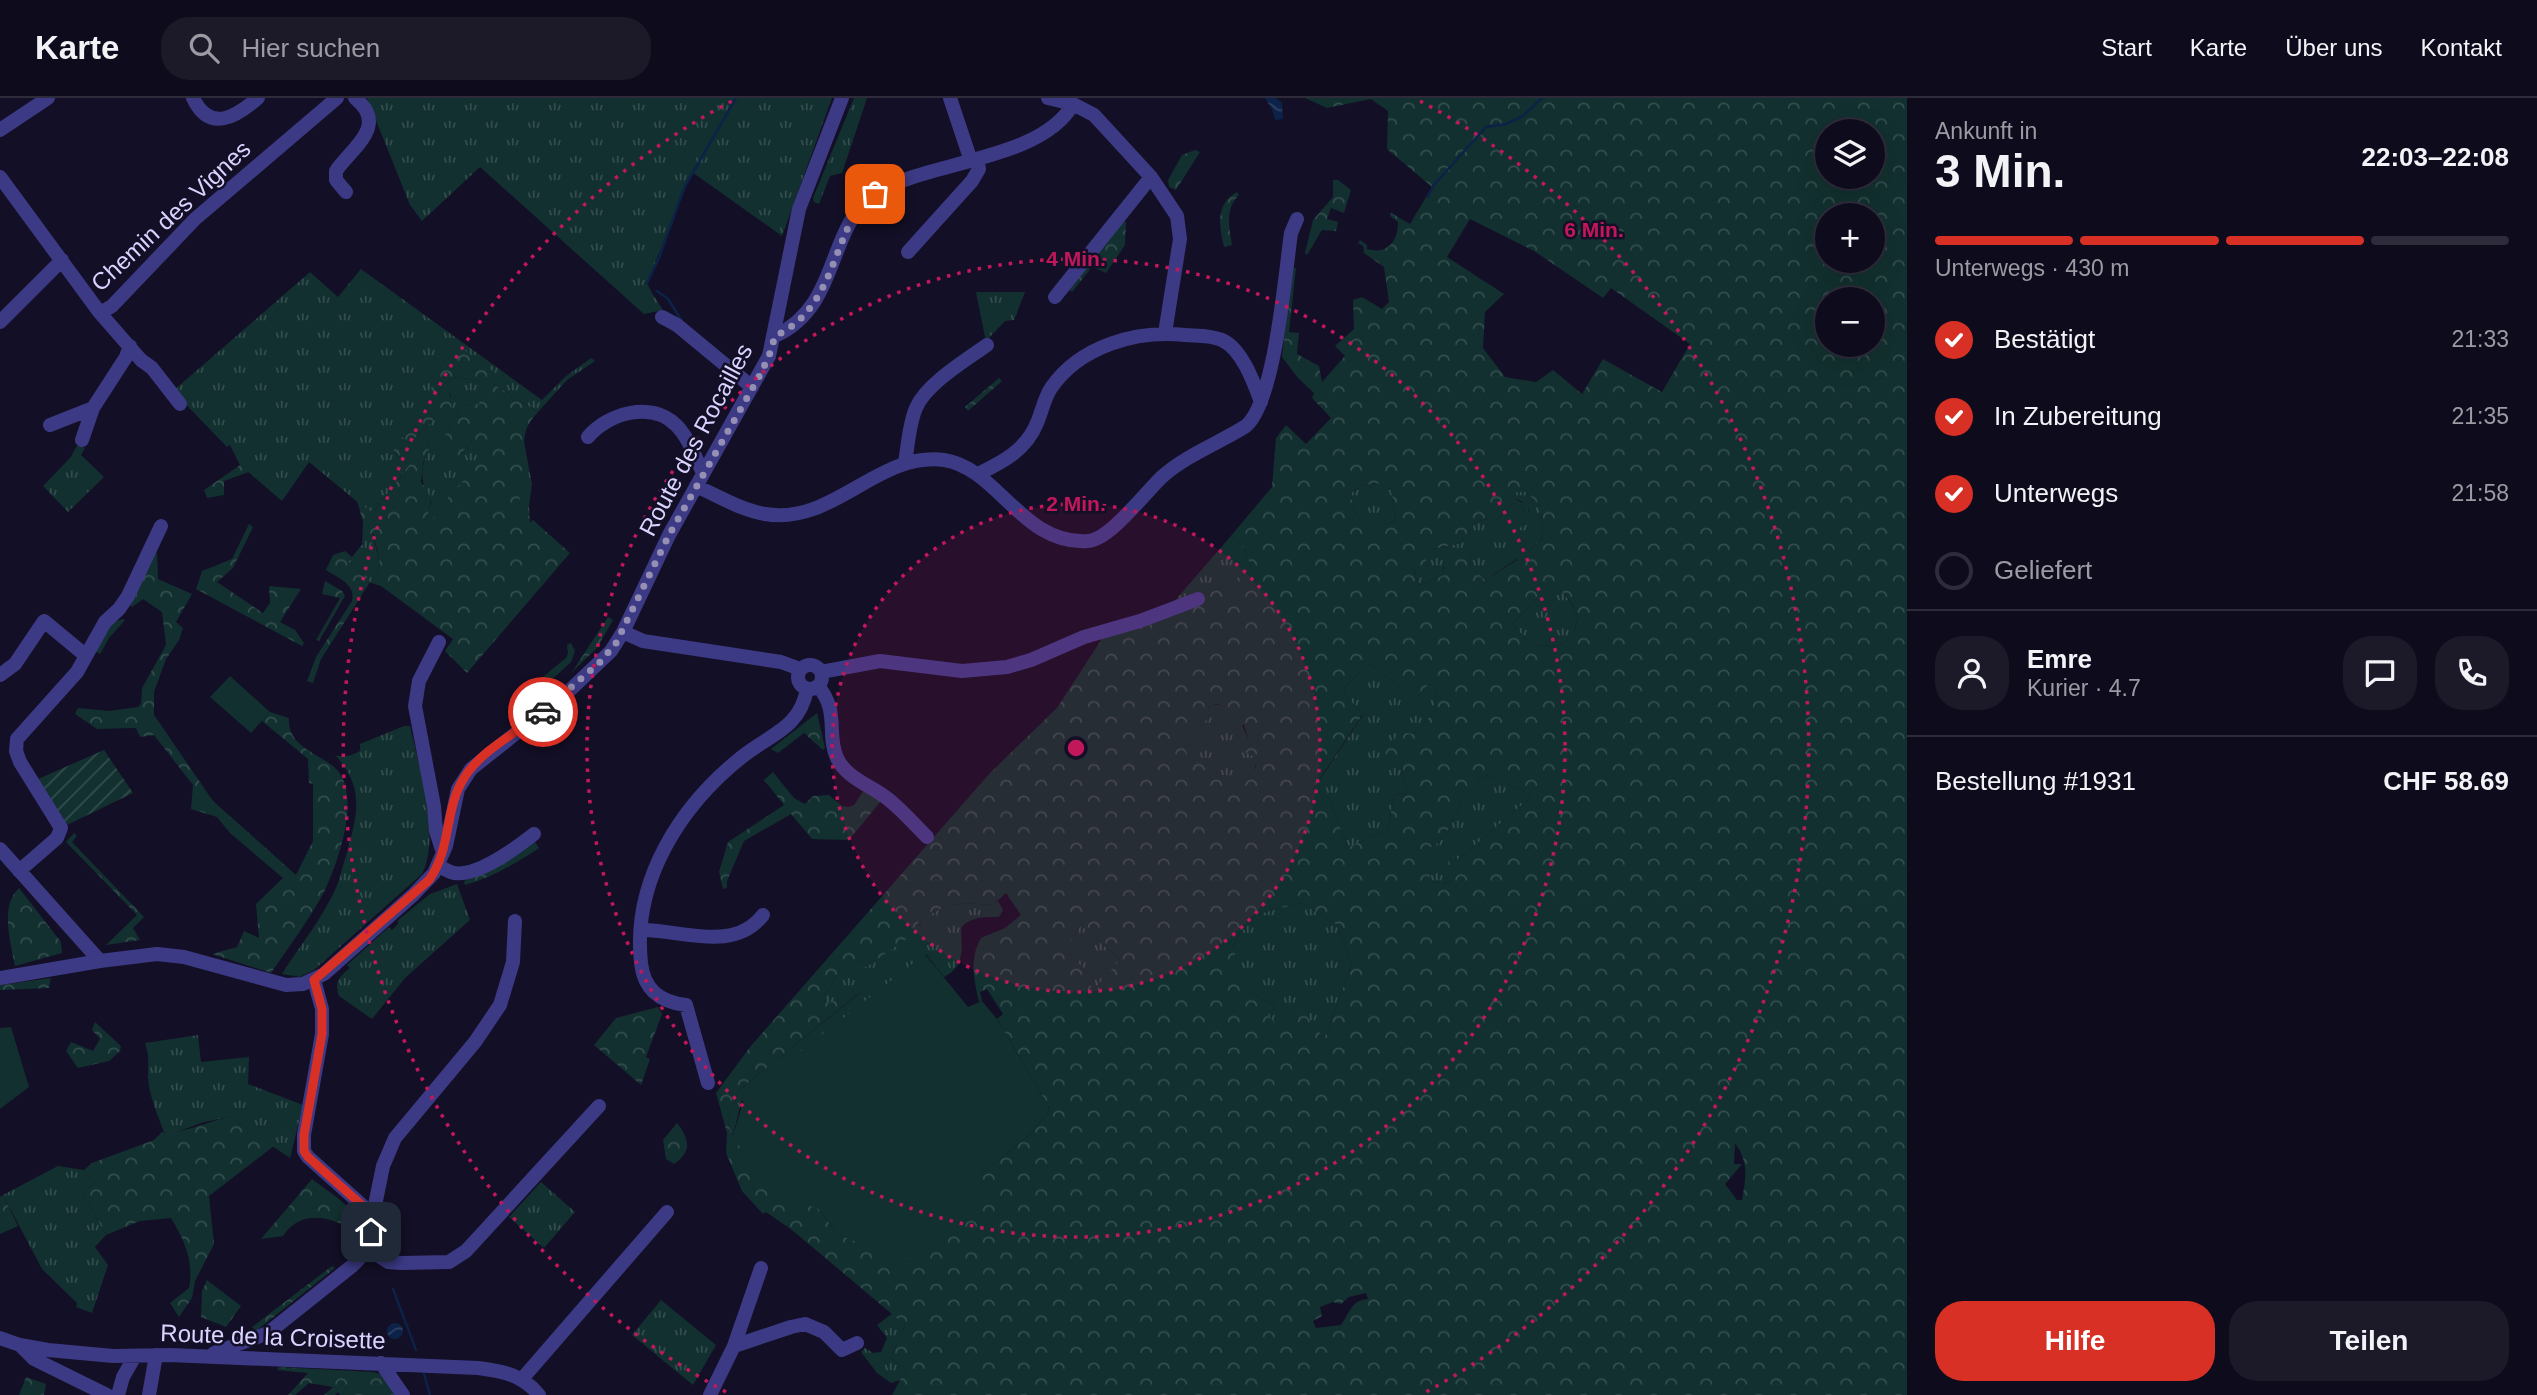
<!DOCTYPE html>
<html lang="de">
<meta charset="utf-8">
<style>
:root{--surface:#0e0b1c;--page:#1c1929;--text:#f1f3f6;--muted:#9b9ba3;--line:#2e2b3b;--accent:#d93025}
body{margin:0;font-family:Helvetica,sans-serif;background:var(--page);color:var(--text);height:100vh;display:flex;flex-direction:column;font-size:26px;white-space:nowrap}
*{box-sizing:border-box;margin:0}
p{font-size:23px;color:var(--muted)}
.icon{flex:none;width:38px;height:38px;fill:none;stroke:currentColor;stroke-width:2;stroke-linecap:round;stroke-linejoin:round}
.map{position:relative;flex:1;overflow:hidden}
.details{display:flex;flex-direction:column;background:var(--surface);width:630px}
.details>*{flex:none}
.controls{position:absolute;left:1815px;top:21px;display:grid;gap:14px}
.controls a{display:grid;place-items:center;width:70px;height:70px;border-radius:50%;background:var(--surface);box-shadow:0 7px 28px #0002,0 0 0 2px var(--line);font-size:35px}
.pin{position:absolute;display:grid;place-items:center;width:60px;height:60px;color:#fff;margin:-30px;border-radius:14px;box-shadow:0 4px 10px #0006}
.courier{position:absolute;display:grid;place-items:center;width:70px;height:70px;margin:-35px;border:5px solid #d93025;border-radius:50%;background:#fff;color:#222;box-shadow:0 2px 9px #0007}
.head em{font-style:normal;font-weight:800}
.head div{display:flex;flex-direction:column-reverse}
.head{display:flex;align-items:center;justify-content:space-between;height:119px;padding:0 28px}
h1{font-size:46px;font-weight:800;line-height:52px}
.bar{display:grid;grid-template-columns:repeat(4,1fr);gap:10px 7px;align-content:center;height:84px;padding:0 28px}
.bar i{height:9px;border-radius:5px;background:var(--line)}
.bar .active{background:var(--accent)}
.bar p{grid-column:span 4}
.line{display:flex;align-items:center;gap:18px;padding:0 28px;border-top:2px solid var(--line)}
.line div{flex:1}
.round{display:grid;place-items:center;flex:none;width:74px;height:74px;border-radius:28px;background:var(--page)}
ol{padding:0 28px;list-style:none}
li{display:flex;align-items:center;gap:21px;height:77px}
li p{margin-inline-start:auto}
li .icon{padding:7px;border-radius:50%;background:var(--accent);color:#fff;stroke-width:4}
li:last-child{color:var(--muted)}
li i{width:38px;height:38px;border:4px solid var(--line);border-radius:50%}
.button{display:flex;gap:14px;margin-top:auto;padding:14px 28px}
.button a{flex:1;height:80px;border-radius:28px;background:var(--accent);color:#fff;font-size:28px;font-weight:800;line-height:80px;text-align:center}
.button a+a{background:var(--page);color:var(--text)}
header{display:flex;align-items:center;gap:42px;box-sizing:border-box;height:98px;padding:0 35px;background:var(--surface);border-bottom:2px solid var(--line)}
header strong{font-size:33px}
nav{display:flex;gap:38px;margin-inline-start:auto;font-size:24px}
.search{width:490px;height:63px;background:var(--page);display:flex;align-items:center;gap:18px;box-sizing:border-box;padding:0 24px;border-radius:28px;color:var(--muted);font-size:26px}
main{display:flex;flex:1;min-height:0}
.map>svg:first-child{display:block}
.grass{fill:url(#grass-tufts)}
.forest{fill:url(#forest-crowns);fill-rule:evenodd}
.park{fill:#12302f}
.garden{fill:url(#garden-furrows)}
.water{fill:url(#water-waves)}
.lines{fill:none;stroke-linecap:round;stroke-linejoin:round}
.stream{stroke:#0c2248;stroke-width:2.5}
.minor{stroke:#3d3a85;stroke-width:14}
.done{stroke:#948fb3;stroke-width:7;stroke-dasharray:0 12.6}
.route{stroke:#d93025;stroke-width:9}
.ring{fill:none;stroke:#c2185b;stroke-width:3.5;stroke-dasharray:3.5 7}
.labels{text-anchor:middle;stroke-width:5;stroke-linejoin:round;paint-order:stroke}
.street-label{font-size:24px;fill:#d9d4ff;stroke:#130f26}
.centre{fill:#c2185b;stroke:#130f26;stroke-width:3.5}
.ring-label{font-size:21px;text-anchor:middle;font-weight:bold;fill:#c2185b;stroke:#130f26;stroke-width:5;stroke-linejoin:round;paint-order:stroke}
</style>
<header>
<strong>Karte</strong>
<div class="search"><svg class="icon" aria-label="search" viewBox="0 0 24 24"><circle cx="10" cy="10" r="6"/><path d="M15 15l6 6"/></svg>Hier suchen</div>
<nav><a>Start</a><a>Karte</a><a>Über uns</a><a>Kontakt</a></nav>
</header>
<main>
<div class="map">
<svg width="1907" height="1297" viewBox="0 0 1907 1297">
<defs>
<pattern id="grass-tufts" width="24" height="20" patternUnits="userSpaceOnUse" patternTransform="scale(1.75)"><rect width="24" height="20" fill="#12302f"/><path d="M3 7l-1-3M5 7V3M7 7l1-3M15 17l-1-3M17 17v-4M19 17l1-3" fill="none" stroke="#344d4e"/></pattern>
<pattern id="forest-crowns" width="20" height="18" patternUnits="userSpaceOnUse" patternTransform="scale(1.75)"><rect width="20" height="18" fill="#12302f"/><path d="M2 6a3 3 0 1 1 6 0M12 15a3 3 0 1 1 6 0" fill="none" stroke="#344d4e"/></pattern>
<pattern id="garden-furrows" width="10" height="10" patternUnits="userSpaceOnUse" patternTransform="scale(1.75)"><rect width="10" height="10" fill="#12302f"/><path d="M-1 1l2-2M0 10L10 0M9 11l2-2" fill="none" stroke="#344d4e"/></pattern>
<pattern id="water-waves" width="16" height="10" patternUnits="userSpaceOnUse" patternTransform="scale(1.75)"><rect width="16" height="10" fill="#0c2248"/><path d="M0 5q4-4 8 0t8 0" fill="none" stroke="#2f4163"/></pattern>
</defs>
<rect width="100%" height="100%" fill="#130f26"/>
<path class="grass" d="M367 0H832L782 138 692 74 647 185 652 195 663 212 644 216 480 69 422 123 410 107Z
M854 0H867L842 75 830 78 819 106 814 104 813 100Z
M361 171 542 302 565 279 591 260 595 263 567 282 538 314 493 286 479 307C474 307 465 307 461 309 457 312 447 335 443 341L458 360 472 342 527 325 523 339 532 386 529 408 530 425 533 422 541 430 472 478 428 417 431 404C420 381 419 373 430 349L426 345H415V340L435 320 451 298 447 288 451 280 458 279 481 284 460 249 422 323 408 334 394 354 409 367 372 416 309 364 282 403 240 367 230 347 227 349 173 293 310 174 338 199Z
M976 194H1025L1014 222 1005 223 987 242 985 239Z
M78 346 85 350 81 357 104 379 68 414 43 388 70 360Z
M1376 385 1391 391 1396 423 1366 431 1356 417 1350 396 1360 388Z
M1516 394H1526L1541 409 1543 439 1529 453 1485 482 1471 469 1469 453 1443 468 1444 477 1419 488 1414 470 1421 472 1429 469 1423 457 1434 451 1460 445C1476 428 1469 421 1497 421L1513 405 1523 408 1524 418 1512 429 1502 435 1524 426 1529 411 1521 403 1514 401Z
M372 434 380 466 371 485 348 464Z
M1230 439 1243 447 1252 472 1198 501 1172 506Z
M1545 483C1564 492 1571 502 1578 520L1573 536 1560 548 1532 547 1512 526 1537 500Z
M1370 566 1416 600 1429 586 1435 589 1436 612 1413 636 1402 672 1408 695 1394 697 1388 732 1348 749 1329 701 1313 692 1363 617 1346 598 1344 589Z
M1212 607C1234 605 1242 626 1249 643 1252 650 1257 657 1256 665 1255 674 1248 682 1243 690L1211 670 1190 661 1184 649 1211 616 1208 610Z
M404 628H410C419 668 441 739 422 776L314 872 300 879 282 876C299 849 321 822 334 794 340 783 342 769 346 758 357 718 366 690 335 657 345 660 350 658 360 653V646Z
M1486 677 1524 693 1530 700 1459 761 1449 760 1455 779 1450 786 1429 784V750C1452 740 1452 715 1466 697 1471 689 1480 683 1486 677Z
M457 786 470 822 405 880 372 921 339 898C334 883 339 879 350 870L347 867 389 829 392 832 398 826V822L430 796Z
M998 803 1003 812 999 819C986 819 970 818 961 830 962 850 965 869 944 879L926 856 741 1004 733 1038 728 1026 739 992 861 894 827 905 823 900 840 872 859 861 866 869 921 830 918 824C949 803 956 805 993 807Z
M1302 805 1337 827 1352 866 1325 938 1316 932 1280 931 1267 917 1275 908 1245 890 1233 850 1238 837 1257 816Z
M1081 827 1121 863 1099 886 1096 901 1090 892 1093 880 1068 855V848Z
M198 937 201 964 249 959 248 986 303 1007 290 1060 230 1019 204 1024 171 1036 164 1034C157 1016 149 997 148 979 148 965 150 960 145 945Z
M58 1068 84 1072 95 1085 83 1095 106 1137 95 1149 108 1167 92 1215 76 1209 77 1205 42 1171 3 1097Z
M541 1084 575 1114 544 1150 509 1119Z
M661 1202 716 1247 693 1287 632 1237Z
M893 1215 905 1227 891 1260 906 1271 900 1282 891 1285 877 1275 861 1254 865 1250 873 1255 881 1254 887 1240 877 1227Z"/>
<path class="forest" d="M1305 0H1907V1297H892L906 1271 891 1260 905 1227 792 1132 766 1114 763 1116 742 1093 726 1055 727 1035 716 995 750 949 990 675 1057 610 1103 539 1198 501 1252 472 1243 447 1230 439 1272 389 1276 340 1286 327 1306 346 1331 320 1312 300 1314 295 1298 280 1282 259 1291 170H1296L1289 234 1299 235 1297 256 1319 268 1322 284 1345 258 1335 248 1354 231 1353 202 1362 199 1382 211 1389 204 1384 169 1364 155 1363 148 1358 145 1360 142 1367 147V151C1388 157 1398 143 1398 124L1390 118 1391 115 1410 126 1432 89 1387 51 1388 13 1371 1 1327 10ZM1827 33H1872V79H1827ZM1827 117H1872V163H1827ZM1470 121 1534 153 1603 200 1611 190 1690 246 1662 294 1603 261 1582 296 1553 272 1536 284 1505 279 1483 250 1485 214 1504 196 1447 159ZM1827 201H1872V247H1827ZM1376 385 1391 391 1396 423 1366 430 1356 417 1350 396 1360 388ZM1516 394H1526L1541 409 1543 439 1529 453H1519L1517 462 1485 482 1471 469 1469 452 1443 460 1444 477 1419 488 1414 471 1421 472 1429 470 1424 457 1434 451 1460 445C1476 428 1469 421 1497 421L1513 405 1523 408 1524 418C1515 427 1501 432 1497 444L1502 445C1514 435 1531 426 1528 407L1514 401ZM1546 484C1564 492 1572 502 1578 521L1573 536 1560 548 1532 547 1512 526 1537 500ZM1370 566 1416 600 1429 586 1435 589 1436 612 1413 636 1399 634 1385 655 1402 672 1408 695 1394 697 1388 732 1348 749 1329 701 1313 691 1363 616 1346 598 1344 589ZM1217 606 1229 611 1231 627H1244L1248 640 1243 648 1245 654 1256 660V669L1243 689 1211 670 1210 663 1190 661 1184 649 1211 616 1208 610 1212 607ZM1486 677 1524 693 1530 700 1459 761 1449 760 1447 774 1454 779 1450 786 1429 784 1432 757 1429 750C1452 740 1452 715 1466 697 1471 690 1479 683 1486 677ZM1006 795 1021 817 1005 830 981 840C969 861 974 882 979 904L982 903 980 894 987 891 1003 916 997 921 1050 1011 1033 1034 980 1077 837 1136 819 1111 733 1038 728 1026 739 992 863 892 827 905 823 900 840 872 859 861 866 869 921 831 918 824C949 803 957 805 993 807ZM1302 805 1337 827 1352 866 1325 938 1316 932 1304 913 1280 930 1268 917 1275 908 1245 890 1233 849 1238 837 1257 816ZM1081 827 1120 862 1099 886 1096 900 1090 892 1093 880 1068 855V848ZM1735 1045C1749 1064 1746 1080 1742 1102H1737L1725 1086 1742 1066H1734ZM1366 1195 1368 1201C1351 1202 1350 1215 1341 1227L1316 1230 1313 1223 1322 1218 1320 1209 1333 1204 1341 1206 1349 1199Z
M1195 52 1200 54 1176 92 1169 89 1168 82 1182 57Z
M1333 82H1338L1351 92 1344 115 1331 110 1327 121 1338 124 1336 133 1322 132 1307 157 1305 155 1313 122 1333 99Z
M1237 94 1239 97C1225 110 1229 129 1232 147L1224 149C1219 128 1215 106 1237 94Z
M1123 122 1126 124 1125 147 1106 175 1092 169 1072 194 1068 191Z
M459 248 494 274 481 284 458 279 451 280C445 293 456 305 449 320H435L415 340V345H426L430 349 423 365 421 384C431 396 432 402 428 417L433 421 449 398 482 363 479 346 472 342 458 360 451 363 446 357 443 341C447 335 457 312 461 309 465 307 474 307 479 306L484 293 493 286 538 314C517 336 525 351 529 378L519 389 520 406 530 420V425L533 422 570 455 467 575 445 553 453 541 381 488 371 485 380 466 373 434 362 446 363 424 357 403 373 415 409 367 393 353 408 334 421 323V305Z
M999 280 1002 283 968 313 965 309Z
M240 367 249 374 224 383V397L207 400 204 392Z
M249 426 253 429 233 470 217 484 263 515 270 505 269 488 301 491 280 524 295 532 304 545 302 548 196 491 202 473 232 461Z
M345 453 352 459 348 464 370 484 321 561 313 585 307 583 316 559 352 503C356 486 338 480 326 472L333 457Z
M154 454 157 455 158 481 192 496 176 524 183 530 179 542 166 561 154 594V617L213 703 296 777 313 743V686L309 685 308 661 262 623 270 614 289 620C287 647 315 654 333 668 364 693 338 765 324 794 309 822 289 849 271 875L212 856 237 849 244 833 259 840 256 806 283 780 230 735 217 719 191 711 193 687 154 637 140 639 136 630 97 631 75 616 78 610 109 613 138 609 141 606 142 590 166 547 162 514 143 501 132 509 130 507Z
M325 483 342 493 345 498 319 543 316 542 340 500 322 496Z
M608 519 613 522 597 550 572 574Z
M123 521 125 522 109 540 100 556 95 553 111 525Z
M571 545 575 553 571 564 546 587 545 597 537 604 533 596 544 578 566 560 568 555 567 547Z
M817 615 825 650 823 652 804 635 778 655 771 651Z
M773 674 794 700 805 706 813 698 829 697 842 708 849 709 854 707 864 692 881 703 849 742 812 741 791 716 744 743 727 783V790L723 791 719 774 728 744 784 707 764 682Z
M74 735 77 738 72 744 144 819 133 830 140 842 106 847 137 817 66 744Z
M535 744 539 750C515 766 493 779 465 787L464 783 481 777Z
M19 790 61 844 62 855 15 868C10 842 0 808 19 790Z
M51 880 49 890 0 892V887Z
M658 909 662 916 646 959 650 961 641 987 594 947 616 920Z
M95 924 121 948 120 953 109 963 78 970 66 953 71 944 93 953 100 941 92 932Z
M230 1019 274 1048 209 1098 214 1146 195 1183 192 1200 179 1219 170 1205 189 1190C194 1164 185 1143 171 1120L140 1123 106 1137 83 1095 95 1085 84 1072 92 1065 154 1042 162 1034C176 1038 212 1022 230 1019Z
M677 1025C690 1042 692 1053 674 1066L666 1061 663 1042Z
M312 1081C328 1094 364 1113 358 1137 335 1118 301 1110 283 1138L261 1141Z
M3 1097 18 1128 0 1136V1099Z
M332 1168 335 1170 256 1233 252 1229Z
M207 1182 241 1208 226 1229 201 1219 202 1193Z
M279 1269 374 1274 385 1278 394 1297H340L338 1294 335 1297H324L333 1289 309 1285 295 1297H288L308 1275 277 1272Z
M26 1279 46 1286 44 1297H19Z"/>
<path class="park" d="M230 578 270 614 251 635 210 599Z
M925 856 968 909 982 903 997 921 1050 1011 1033 1034 980 1077 981 1095 903 1163 837 1136 819 1111 790 1101 762 1084 733 1038 745 997Z
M11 929 29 989 0 1011V930Z"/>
<path class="garden" d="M104 652 133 695 67 727 38 681Z"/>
<path class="water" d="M1265 0H1276L1282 5 1283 21 1275 22 1272 11Z
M387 1233a8 8 0 1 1 16 0a8 8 0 1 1-16 0Z"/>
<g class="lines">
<path class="stream" d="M1428 99 1433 88 1486 29 1506 26 1523 18 1542 0
M647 185 659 160 684 90 736 0
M657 193 668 201 682 223
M393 1191 416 1252
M424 1276 430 1297"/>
<path class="minor" d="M193 0C210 36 237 18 258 0
M950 0 971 63
M1048 0 1073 6 1094 17 1151 79 1177 118 1180 141 1165 235
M0 32 48 0
M0 79 100 215 141 262 152 270 180 306
M346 94 336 82V73C350 51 390 28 355 0
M908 154 972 83 979 71 977 61
M1055 199 1151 79
M100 215 112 208 195 121 337 0
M662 219 677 227 752 289
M0 224 62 162
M775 238C842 207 825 128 877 95 929 62 1041 63 1073 6
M50 327 93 310 126 259 130 248
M588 339C607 316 651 302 676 327 689 340 695 359 703 375
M82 342 93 310
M905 365C908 347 909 326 916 310 926 286 966 262 987 247
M978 376C1003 364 1026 352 1037 325 1042 313 1044 301 1051 290 1080 248 1136 232 1185 237 1197 238 1210 237 1222 242 1242 251 1254 285 1261 304
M696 388C718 398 741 412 765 416 833 428 878 353 944 362 998 370 1023 448 1088 443 1111 441 1146 393 1164 377 1187 357 1219 345 1246 328 1275 303 1285 177 1291 135L1297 121
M623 534 643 543 781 564 800 571
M439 544 419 583 415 608 434 708 436 733 443 755
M798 579a12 12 0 1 1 24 0a12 12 0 1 1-24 0Z
M821 574 880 563 962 573 1007 569 1031 562 1084 539 1140 523 1198 501
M0 577 15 566 44 523 85 557
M818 588C840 614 826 636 837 660 846 680 872 688 888 701 902 712 914 726 927 739
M0 751 100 863
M438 768C443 770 449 774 454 775 478 779 516 750 534 736
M19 773 57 740 61 730 20 664 16 653 17 641 77 574 105 524 119 511 128 498 161 428
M642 832C682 832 734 855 763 817
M0 880 100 863 157 856 184 859 286 887 303 886 324 876 413 797 434 775 446 748 458 691 471 671 569 593 611 553 623 534 669 437 769 258 799 111 842 0
M708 985 686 907C660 904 644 892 641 865 632 782 681 707 743 658 771 636 800 630 807 591
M373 1117 383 1068 395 1040 475 944 500 907 513 864 515 823
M368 1151 388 1164 401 1165 449 1164 466 1153 599 1008
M0 1240 20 1247 48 1252 113 1258 170 1257 478 1270C503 1273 523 1277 539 1297
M20 1247 34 1261 107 1297
M734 1248 791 1229 805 1226 824 1234 842 1252 857 1245
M214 1255 268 1235 352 1168C369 1153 371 1139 373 1117L308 1059 304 1053V1037L322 936V911L314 882
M381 1265 403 1297
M522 1281 667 1114
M118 1297 123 1279 135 1258
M149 1297 156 1257
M710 1297 734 1248 761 1170"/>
</g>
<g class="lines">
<path class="done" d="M543 614 600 564 616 545 669 437 760 277 769 258 775 238C823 216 830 167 851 123L859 112 875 96"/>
<path class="route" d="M371 1134 373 1117 308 1059 304 1053V1037L322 936V911L314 882 429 782C452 750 444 711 464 680 481 652 518 634 543 614"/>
</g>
<circle cx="1076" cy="650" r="244" fill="#c2185b" fill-opacity=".12"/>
<g class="ring">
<circle cx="1076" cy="650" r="244"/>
<circle cx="1076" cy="650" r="489"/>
<path d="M726 1294A733 733 0 0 1 732 3M1420 3A733 733 0 0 1 1426 1294"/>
</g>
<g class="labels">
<g class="street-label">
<text transform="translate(171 118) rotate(-43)" y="8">Chemin des Vignes</text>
<text transform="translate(696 342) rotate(-62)" y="8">Route des Rocailles</text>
<text transform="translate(273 1239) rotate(2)" y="8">Route de la Croisette</text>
</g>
</g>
<circle cx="1076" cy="650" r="10" class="centre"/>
<g class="ring-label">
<text x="1594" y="139">6 Min.</text>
<text x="1076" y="168">4 Min.</text>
<text x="1076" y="413">2 Min.</text>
</g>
</svg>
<div class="controls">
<a><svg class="icon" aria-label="layers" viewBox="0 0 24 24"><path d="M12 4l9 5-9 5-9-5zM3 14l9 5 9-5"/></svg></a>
<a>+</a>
<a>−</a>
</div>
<div class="pin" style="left:875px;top:96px;background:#ea580c"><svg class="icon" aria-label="bag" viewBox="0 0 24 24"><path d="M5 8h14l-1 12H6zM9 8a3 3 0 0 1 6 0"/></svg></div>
<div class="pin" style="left:371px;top:1134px;background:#1f2937"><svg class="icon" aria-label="home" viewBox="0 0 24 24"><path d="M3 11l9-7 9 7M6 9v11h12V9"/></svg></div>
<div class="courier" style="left:543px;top:614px"><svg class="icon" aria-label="car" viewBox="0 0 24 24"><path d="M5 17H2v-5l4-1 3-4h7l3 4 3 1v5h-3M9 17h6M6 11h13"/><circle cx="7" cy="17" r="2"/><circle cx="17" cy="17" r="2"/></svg></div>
</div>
<section class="details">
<div class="head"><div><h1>3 Min.</h1><p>Ankunft in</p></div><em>22:03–22:08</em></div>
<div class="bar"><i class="active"></i><i class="active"></i><i class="active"></i><i></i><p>Unterwegs · 430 m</p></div>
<ol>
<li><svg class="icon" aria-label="check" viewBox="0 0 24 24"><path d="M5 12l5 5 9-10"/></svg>Bestätigt<p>21:33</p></li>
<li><svg class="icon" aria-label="check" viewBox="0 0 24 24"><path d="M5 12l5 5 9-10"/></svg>In Zubereitung<p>21:35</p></li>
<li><svg class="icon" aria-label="check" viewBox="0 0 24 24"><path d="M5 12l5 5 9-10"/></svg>Unterwegs<p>21:58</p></li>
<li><i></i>Geliefert</li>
</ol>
<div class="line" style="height:126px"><a class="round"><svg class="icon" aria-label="person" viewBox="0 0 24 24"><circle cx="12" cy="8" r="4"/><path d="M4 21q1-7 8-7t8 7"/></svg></a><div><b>Emre</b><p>Kurier · 4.7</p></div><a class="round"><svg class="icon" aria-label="chat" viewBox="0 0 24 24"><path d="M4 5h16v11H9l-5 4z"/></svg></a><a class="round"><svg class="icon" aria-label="phone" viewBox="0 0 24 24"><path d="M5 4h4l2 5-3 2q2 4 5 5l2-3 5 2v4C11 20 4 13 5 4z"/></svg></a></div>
<div class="line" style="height:91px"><div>Bestellung #1931</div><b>CHF 58.69</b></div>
<div class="button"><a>Hilfe</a><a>Teilen</a></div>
</section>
</main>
